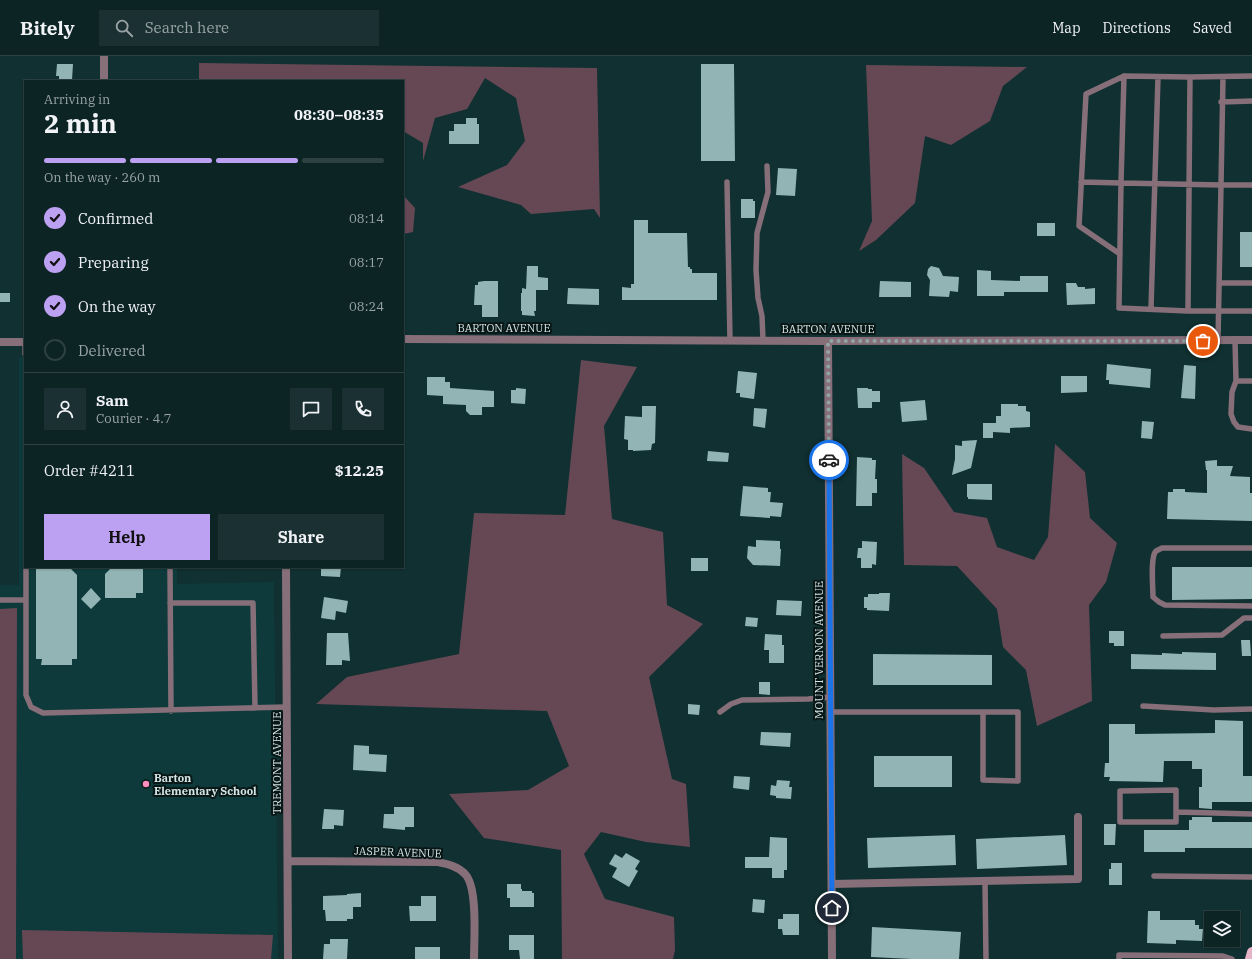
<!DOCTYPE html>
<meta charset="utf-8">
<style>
:root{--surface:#0d2425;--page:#1b3032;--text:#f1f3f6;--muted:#9aa4a7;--line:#2d4142;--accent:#bca0f2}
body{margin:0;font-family:"IBM Plex Serif",serif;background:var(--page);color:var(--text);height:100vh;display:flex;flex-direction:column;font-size:15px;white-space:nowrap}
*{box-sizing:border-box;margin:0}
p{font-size:13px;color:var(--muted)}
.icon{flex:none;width:22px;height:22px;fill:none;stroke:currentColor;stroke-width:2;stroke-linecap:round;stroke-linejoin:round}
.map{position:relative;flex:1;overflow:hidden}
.sheet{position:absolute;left:24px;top:24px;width:380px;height:488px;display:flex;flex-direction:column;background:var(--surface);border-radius:0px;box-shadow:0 1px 3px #0004,0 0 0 1px var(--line)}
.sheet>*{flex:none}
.tools{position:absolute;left:1204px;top:855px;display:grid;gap:8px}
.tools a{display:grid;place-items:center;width:36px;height:36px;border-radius:0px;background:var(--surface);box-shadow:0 1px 3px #0004,0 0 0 1px var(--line);font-size:20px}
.pin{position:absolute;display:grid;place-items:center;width:34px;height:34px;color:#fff;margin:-17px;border:2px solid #fff;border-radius:50%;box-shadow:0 1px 4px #0007}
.courier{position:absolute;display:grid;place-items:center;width:40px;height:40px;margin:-20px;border:3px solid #1a73e8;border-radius:50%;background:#fff;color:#222;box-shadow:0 1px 5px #0007}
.summary em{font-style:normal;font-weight:700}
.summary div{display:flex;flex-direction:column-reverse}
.summary{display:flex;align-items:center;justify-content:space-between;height:68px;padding:0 20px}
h1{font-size:26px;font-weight:700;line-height:30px}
.bar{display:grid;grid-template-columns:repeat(4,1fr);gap:6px 4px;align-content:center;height:48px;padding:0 20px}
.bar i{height:5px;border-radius:3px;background:var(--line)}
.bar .on{background:var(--accent)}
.bar p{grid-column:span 4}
.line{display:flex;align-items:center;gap:10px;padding:0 20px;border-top:1px solid var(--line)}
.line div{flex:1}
.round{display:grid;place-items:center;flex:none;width:42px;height:42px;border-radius:0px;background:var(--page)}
ol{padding:0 20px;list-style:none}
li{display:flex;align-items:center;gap:12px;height:44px}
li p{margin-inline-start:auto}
li .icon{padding:4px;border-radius:50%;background:var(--accent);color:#111;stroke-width:4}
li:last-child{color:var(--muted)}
li i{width:22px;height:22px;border:2px solid var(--line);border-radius:50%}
.button{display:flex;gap:8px;margin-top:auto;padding:8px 20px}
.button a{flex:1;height:46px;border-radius:0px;background:var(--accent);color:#111;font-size:16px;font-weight:700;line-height:46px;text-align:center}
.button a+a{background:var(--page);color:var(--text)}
header{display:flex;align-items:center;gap:24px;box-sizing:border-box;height:56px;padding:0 20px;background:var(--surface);border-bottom:1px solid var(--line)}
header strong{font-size:19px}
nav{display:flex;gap:22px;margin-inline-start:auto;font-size:14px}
.search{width:280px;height:36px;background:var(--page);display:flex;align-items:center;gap:10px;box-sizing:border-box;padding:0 14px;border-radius:0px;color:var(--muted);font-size:15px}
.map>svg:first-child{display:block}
.built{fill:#0e3a3b}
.green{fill:#664855}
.building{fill:#92b4b5}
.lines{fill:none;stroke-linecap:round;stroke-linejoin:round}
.service{stroke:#876f79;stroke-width:5.5}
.minor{stroke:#876f79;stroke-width:8}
.tertiary{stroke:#876f79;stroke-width:8}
.primary{stroke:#e5b4c7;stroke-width:10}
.done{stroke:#90a6a6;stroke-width:4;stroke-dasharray:0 7.2}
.route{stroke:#1a73e8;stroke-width:5}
.poi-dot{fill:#fd8ec0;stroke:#091616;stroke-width:1.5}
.labels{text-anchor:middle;stroke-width:4;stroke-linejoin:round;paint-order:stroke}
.street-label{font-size:11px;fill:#d4e5e5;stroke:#091616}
.poi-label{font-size:11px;font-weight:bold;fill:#d4e5e5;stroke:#091616;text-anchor:start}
</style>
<header>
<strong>Bitely</strong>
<div class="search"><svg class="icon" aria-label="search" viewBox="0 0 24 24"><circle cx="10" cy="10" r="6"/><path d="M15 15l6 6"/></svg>Search here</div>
<nav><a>Map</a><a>Directions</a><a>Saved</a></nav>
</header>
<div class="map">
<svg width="1252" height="903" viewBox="0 0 1252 903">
<rect width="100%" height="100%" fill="#113031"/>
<path class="built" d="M19 301H25V511H177V528L274 526 278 903H16L17 553H0V529H19Z"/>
<path class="green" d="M199 7 597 12 600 162 594 153 531 158 521 149 458 131 507 109 525 85 516 42 485 22 467 53 435 62 423 105V87L403 75V25H199Z
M866 9 1027 11 1003 30 990 65 951 89 925 80 915 147 876 184 859 195 872 165Z
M403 139 415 152 413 176 403 178Z
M581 304 637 311 604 370 612 463 663 476 667 549 703 568 649 621 672 723 686 728 690 791 646 786 601 776 584 798 605 843 674 861 675 894 673 903H562L561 794 484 782 449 738 528 734 569 710 547 655 316 648 347 621 459 598 474 457 565 459Z
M1055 388 1085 416 1090 462 1117 487 1106 526 1089 549 1092 645 1037 670 1026 614 1003 591 997 553 957 510 904 509 902 398 924 412 954 456 987 462 997 491 1034 504 1048 481Z
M17 552 16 903H0V553Z
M22 874 273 879 271 903H23Z"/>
<path class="building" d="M57 8H73L72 24 59 23V20H56Z
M701 8H734L735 105H701Z
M466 62H477V68H479V88H449V75H454V68H466Z
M778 112 797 113 795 140 776 139Z
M741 143H753V145H755V162H741Z
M634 164H648V177H687L688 211H690V213H692V217H717V244H622V231L631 232V228H634Z
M1037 167H1055V180H1037Z
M1240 176H1252V211H1240Z
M527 210H538V221L548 222V234H536V255H534L535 260 522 259V255H521V237H522V232L526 233Z
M931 210 939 212 943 220 959 221 958 236 950 235 949 241 929 240 930 224 927 219 928 213Z
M977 214 991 215V224L1020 225V220H1048V236H1004V240H977Z
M484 225H498V261H482V249H474L475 229H478V226Z
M880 225 911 226V241H879Z
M1066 227H1076L1078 231H1085V233L1095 232V248L1067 249Z
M568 232 599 233V249L567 248Z
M0 237H10V246H0Z
M1107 308 1151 313 1150 332 1109 328V324H1106Z
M1184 309 1196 310 1195 343 1181 342Z
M738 315 757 317 754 343 740 341V337H736Z
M1061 320H1087V336L1061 337Z
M427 321H445V326H450V332L494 335V351H482V359H470L466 355V349L443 348V340L427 339Z
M516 332 526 333 525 348 511 347V334H516Z
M857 332H868V333H872V335H880V346H872V352H858Z
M925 344 927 364 902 366 900 346Z
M1001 348H1018V350H1026V355L1030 356V371L1010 372V377L993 376V382H983V367H996V360H1001Z
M642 350H656L655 387 652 388 651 394 633 395V394H628V384L624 383 625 360 642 361Z
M754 352 767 353 765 372 753 370Z
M1142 365 1154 366 1152 383 1141 382Z
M977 384 971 412 952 419 955 403V389L962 390V385Z
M708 395 729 397 728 406 707 405Z
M857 401 872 402V404H876L875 423H877V437H872V450H856Z
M1217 404V410H1233L1230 420 1250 421V437H1252V465L1167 463 1168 436H1173V433H1185V436L1207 437V414H1206L1205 405Z
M967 428H992V444L968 443V441H967Z
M743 430 768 432V436H771L770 446 783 447 781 461 770 460V462L740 460Z
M756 484 780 485V493H781L780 510 753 509 747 502 748 490 756 491Z
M862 485 877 486 876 509 872 508V512H861V502H857L858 492H862Z
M691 502H708V515H691Z
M36 511H69L77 519V603H72V609H41L42 603H36Z
M112 511H143V537H136V542H105V518Z
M321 511H341L340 521 321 520Z
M1172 511H1252V543L1172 544Z
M91 532 101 543 91 553 81 543Z
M879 537H890L889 555 867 554V552H864V541H868V538H879Z
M324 541 348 545 346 557 336 555 335 564 321 562Z
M777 544 802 545 801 560 776 559Z
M746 561 758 562 757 571 745 570Z
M1109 575H1124V590H1114V587H1109Z
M327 577H348L350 605 342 604V609H326Z
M765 578 782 579V589H784V607H769V594H764Z
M1241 584H1250L1251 600H1242Z
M1182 596 1216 597V614L1131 613V598L1162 599V597L1182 598Z
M873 598 992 599V629H873Z
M759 626H770V639L759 638Z
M688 648 700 649 699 659 688 658Z
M1215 664 1243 665V720H1252V746H1212V753L1199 752V731H1202V713H1192V705H1164L1163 726 1109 725 1110 721H1104L1105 707H1109V668H1135V678L1215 677Z
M761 676 791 677 790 691 760 689Z
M354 689 369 690V698L387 699 386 716 353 714Z
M874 700H952V731H874Z
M734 720 750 721 749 734 733 732Z
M777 724 790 725 789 731H792L791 743 776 742V740L770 739 771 729 776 730Z
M394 751H414V771H405V774L383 772 384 758H394Z
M324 753 344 754 343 770 334 769V773H322Z
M1192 761H1212V766H1252V792H1185V796H1144V774H1189V764H1192Z
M1104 768H1116L1115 789H1104Z
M955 779 956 809 868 812 867 782Z
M1065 779 1067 809 977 813 976 783Z
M770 781 787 782V814H784V822H772V812H745V801H769Z
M626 797 640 805 635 813 638 815 629 831 612 821 617 812 609 808 615 798 622 802Z
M1111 807H1122V829H1109V813H1111Z
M507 828H521V833H522V835H532V837H534V851H510V842H507Z
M361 837V851H353V863H347V865H326L325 854H323V840L347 839V838Z
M421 840H436V865H410L409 850H421Z
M753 843 765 844 764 857 752 856Z
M1148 855H1160V864H1195V869H1199V873H1203L1202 885 1176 884V888L1147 887Z
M783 858H799V879H783L782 873H778V863H783Z
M872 871 961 876 959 903H912L871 901Z
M509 879H534V903H520L519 894H509Z
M330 883H348L347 903H323L324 888H330Z
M415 891H440V903H415Z"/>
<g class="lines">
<path class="service" d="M1223 21 1221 129 1121 127 1119 252 1188 255H1252
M1221 46 1252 45
M727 126 730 284
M1081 126 1121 127 1124 20 1190 21
M1120 198 1079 170 1086 38 1124 20
M1219 227H1252
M1151 253 1158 21
M1188 255 1190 21 1252 20
M763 284 762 260 758 242 756 214 757 177 768 136 767 110
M1235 284 1236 325 1232 336 1231 358 1234 366 1238 371 1252 373
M1218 285 1221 129H1252
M25 286V298
M1236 325H1252
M1252 492H1162C1160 493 1158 494 1156 495 1150 501 1153 531 1153 541L1159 546 1165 549 1252 550
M26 511V639L31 651 43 657 287 651
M170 511 171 655
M0 544H26
M170 547H253L255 652
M1163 580 1222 579 1244 562H1252
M1143 650 1214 654 1252 653
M720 656 731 648 742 644 808 643 831 641
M831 656H1018V725L983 724V656
M1176 734V766H1120V735Z
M1176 756 1252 758
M1154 820 1252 821
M985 825 986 903
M1119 903V899L1223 900 1232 903"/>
<path class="minor" d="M104 0V25
M828 285 832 903
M286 511 288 903
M288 805 437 806C447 808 458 810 465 818 478 831 474 884 474 903
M832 828 1078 823V761"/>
<path class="tertiary" d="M403 283 828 285 1252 284
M0 286H25"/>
<path class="primary" d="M1250 903 1252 896"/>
</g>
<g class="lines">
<path class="done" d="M829 404 828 285H1203"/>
<path class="route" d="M829 404 832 852"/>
</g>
<circle class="poi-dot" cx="146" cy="728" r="4"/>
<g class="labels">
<g class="street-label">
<text x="504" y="276">BARTON AVENUE</text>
<text x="828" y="277">BARTON AVENUE</text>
<text transform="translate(819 594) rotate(-90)" y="4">MOUNT VERNON AVENUE</text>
<text transform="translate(277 707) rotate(-90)" y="4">TREMONT AVENUE</text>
<text transform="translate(398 796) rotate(2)" y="4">JASPER AVENUE</text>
</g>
<g class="poi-label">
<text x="154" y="726">Barton<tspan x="154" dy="13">Elementary School</tspan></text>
</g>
</g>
</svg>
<div class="tools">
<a><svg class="icon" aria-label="layers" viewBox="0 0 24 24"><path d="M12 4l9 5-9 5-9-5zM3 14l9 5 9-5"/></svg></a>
</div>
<div class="pin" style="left:1203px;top:285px;background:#ea580c"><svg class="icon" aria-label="bag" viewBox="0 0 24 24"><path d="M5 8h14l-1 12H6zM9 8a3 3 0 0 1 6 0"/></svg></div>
<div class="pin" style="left:832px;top:852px;background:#1f2937"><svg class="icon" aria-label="home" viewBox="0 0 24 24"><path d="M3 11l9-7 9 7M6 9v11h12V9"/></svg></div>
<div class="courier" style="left:829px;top:404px"><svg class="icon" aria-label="car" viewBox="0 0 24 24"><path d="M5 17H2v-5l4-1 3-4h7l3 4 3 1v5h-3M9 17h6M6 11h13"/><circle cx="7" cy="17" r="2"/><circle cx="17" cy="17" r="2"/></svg></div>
<section class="sheet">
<div class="summary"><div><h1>2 min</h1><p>Arriving in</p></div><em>08:30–08:35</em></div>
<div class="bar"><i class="on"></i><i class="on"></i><i class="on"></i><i></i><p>On the way · 260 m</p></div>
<ol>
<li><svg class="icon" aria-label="check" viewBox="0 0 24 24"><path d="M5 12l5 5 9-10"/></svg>Confirmed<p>08:14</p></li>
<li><svg class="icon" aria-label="check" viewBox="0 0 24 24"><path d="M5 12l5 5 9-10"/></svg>Preparing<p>08:17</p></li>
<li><svg class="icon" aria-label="check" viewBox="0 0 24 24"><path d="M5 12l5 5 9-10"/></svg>On the way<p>08:24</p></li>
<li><i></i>Delivered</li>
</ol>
<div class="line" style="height:72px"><a class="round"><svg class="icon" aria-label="person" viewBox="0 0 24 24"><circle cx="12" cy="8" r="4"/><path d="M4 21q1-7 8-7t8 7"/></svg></a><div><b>Sam</b><p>Courier · 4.7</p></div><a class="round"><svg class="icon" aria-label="chat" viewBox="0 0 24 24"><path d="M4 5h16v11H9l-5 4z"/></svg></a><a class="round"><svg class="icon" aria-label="phone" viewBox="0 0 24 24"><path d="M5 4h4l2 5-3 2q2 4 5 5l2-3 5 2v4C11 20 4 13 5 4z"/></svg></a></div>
<div class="line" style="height:52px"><div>Order #4211</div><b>$12.25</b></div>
<div class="button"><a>Help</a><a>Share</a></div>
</section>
</div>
